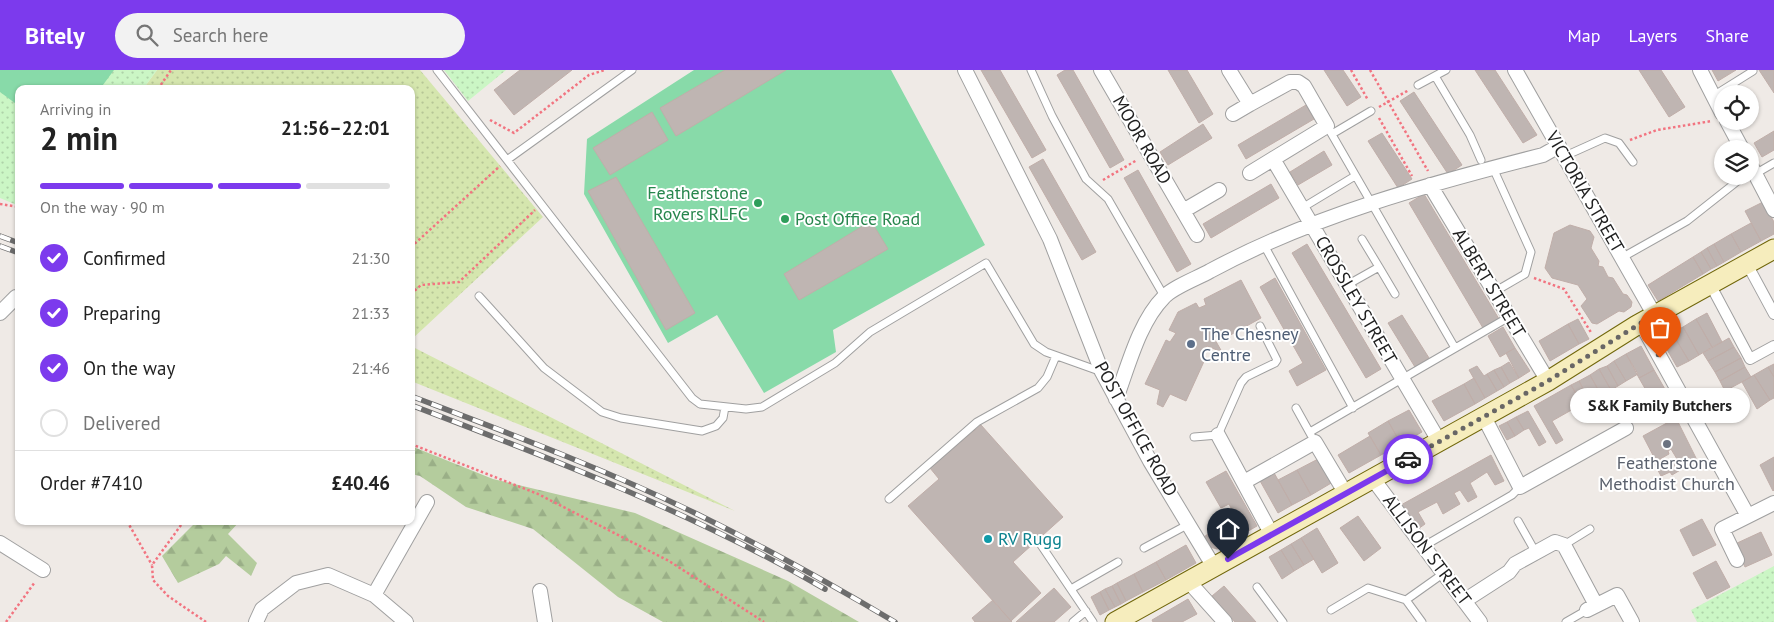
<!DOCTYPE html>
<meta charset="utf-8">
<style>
:root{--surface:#fff;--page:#f2f2f2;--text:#222;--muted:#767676;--line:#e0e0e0;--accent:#7c3aed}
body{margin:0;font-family:"PT Sans",sans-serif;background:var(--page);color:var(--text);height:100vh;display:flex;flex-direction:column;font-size:19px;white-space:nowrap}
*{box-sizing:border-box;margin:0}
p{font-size:16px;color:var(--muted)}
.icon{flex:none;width:28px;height:28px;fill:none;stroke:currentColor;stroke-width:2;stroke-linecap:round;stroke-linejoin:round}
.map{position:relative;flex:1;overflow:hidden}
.drawer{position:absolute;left:15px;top:15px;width:400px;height:440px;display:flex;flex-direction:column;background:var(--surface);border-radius:10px;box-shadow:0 1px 4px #0004}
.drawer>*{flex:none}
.tools{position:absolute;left:1714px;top:15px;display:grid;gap:10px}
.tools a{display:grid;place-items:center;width:45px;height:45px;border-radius:50%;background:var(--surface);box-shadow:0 1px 4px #0004;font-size:25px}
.pin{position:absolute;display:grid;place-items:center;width:42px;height:42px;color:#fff;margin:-51px -21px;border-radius:50% 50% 50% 0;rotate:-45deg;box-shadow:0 0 5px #0007}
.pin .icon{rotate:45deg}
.courier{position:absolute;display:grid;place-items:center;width:50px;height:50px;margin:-25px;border:4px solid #7c3aed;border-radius:50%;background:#fff;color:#222;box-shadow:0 1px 6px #0007}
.bubble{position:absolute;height:35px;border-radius:18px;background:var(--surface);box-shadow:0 1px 4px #0004;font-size:16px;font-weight:700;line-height:35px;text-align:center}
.head em{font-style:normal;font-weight:700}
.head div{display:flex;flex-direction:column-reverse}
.head{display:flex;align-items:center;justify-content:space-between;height:85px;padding:0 25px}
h1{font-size:32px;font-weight:700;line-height:38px}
.bar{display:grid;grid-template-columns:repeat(4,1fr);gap:8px 5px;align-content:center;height:60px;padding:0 25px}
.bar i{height:6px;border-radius:4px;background:var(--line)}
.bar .selected{background:var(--accent)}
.bar p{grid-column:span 4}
.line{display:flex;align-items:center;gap:12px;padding:0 25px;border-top:1px solid var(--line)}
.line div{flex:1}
ol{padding:0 25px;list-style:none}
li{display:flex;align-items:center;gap:15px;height:55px}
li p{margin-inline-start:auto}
li .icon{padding:5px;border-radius:50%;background:var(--accent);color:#fff;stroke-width:4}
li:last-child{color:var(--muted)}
li i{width:28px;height:28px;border:2px solid var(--line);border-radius:50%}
header{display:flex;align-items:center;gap:30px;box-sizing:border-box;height:70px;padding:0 25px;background:var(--accent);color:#fff}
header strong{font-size:24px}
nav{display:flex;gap:28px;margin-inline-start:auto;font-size:18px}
.search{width:350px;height:45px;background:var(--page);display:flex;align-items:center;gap:12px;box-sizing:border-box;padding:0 18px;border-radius:28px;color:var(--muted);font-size:19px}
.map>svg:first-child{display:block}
.grass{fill:url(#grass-dots)}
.forest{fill:url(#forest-firs)}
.park{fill:url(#park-dots)}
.pitch{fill:#88daa9}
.building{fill:#bfb5b2;stroke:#c0aea9;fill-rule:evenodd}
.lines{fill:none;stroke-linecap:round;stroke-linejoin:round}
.service-casing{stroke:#a0a0a0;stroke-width:9}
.pedestrian-casing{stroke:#a0a0a0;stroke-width:12}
.minor-casing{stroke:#a0a0a0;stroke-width:16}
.secondary-casing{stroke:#71670b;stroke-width:21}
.path{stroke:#f27480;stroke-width:2.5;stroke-dasharray:2.5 2.5;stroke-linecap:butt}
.service{stroke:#fff;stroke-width:7}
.pedestrian{stroke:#fff;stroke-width:10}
.minor{stroke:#fff;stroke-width:14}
.secondary{stroke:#f6edbd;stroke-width:19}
.rail-casing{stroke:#6d6d6d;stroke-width:5.5}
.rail{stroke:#fff;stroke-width:4;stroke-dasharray:11;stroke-linecap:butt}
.done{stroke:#686665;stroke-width:5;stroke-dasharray:0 9}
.route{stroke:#7c3aed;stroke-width:6}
.leisure-dot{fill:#2e9e5b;stroke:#fff;stroke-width:2}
.service-dot{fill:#5c6f8a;stroke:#fff;stroke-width:2}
.worship-dot{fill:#6b7280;stroke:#fff;stroke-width:2}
.culture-dot{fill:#0f9aa8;stroke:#fff;stroke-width:2}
.labels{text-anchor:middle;stroke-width:4;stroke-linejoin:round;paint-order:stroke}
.street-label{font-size:18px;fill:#1f1f1f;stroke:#fff}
.leisure-label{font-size:18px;fill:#27864d;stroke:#fff;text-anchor:end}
.service-label{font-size:18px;fill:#4e5e75;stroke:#fff;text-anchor:start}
.worship-label{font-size:18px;fill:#5b616d;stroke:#fff}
.culture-label{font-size:18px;fill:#0d838f;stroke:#fff;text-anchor:start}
</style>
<header>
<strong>Bitely</strong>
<div class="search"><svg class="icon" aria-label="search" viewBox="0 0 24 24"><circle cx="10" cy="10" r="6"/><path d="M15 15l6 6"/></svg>Search here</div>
<nav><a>Map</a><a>Layers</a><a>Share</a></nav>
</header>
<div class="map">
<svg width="1774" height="552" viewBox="0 0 1774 552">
<defs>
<pattern id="grass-dots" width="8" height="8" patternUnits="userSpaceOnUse" patternTransform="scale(1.25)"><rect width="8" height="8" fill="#d5e6ae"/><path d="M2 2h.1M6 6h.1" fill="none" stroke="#b6c595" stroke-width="1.8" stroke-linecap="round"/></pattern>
<pattern id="forest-firs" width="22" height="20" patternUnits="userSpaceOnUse" patternTransform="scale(1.25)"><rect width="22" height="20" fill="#b4cc9d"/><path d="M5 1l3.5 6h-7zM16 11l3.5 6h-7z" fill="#9aaf87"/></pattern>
<pattern id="park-dots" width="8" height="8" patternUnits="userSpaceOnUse" patternTransform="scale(1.25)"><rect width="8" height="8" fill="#cbf6c5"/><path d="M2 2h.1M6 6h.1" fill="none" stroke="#aed2a9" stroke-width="1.8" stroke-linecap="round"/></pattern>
</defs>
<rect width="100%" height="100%" fill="#efeae6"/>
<path class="grass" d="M157 0H420L543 147 411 270V19H143Z
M411 276 735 441 411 311Z"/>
<path class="forest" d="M411 376 493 409 635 443 788 511 859 552H663L618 527 533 459 466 437 420 406 411 404Z
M197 451H240L228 464 257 493 251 506 226 486 219 494 178 513 162 486Z"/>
<path class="park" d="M0 0H157L143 19H19V136L0 128Z
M444 0H506L468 31Z
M1774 496V552H1697L1691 540Z"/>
<path class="pitch" d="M0 0H114L100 19H19V36L0 22Z
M694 0H891L985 175 833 260 836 282 764 323 717 245 668 273 584 124 587 69Z"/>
<path class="building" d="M520 0H572L514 45 494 20Z
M725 0H786L676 66 660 38Z
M981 0H1000L1046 80 1032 88Z
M1065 0H1073L1124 90 1110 98 1057 5Z
M1168 0H1187L1213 44 1199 53Z
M1324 0H1343L1361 27 1347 36Z
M1475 0H1495L1537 65 1523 73Z
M1639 0H1661L1685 37 1669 47Z
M1712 0H1736L1718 11Z
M1759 0H1774V23Z
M1414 22 1462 95 1448 104 1400 31Z
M1306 35 1314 49 1246 89 1238 75Z
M652 42 668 70 610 105 593 78Z
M1203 54 1212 68 1168 95 1160 82Z
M1774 61V80L1762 87 1754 73Z
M1382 63 1412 109 1398 118 1368 71Z
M1324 81 1332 95 1298 115 1290 102Z
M1043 89 1096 182 1082 190 1029 97Z
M1138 100 1191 194 1177 202 1124 108Z
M616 107 695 243 666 260 588 121Z
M1271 114 1279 128 1211 168 1203 154Z
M1424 124 1499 249 1483 258 1409 133Z
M1763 132 1774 152V164L1761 171 1745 141Z
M871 151 888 179 799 230 784 204Z
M1751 153 1761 171 1741 182 1731 164Z
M1570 155 1590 161 1594 167 1591 178 1599 191 1598 196 1603 197 1608 207 1613 208 1623 224 1627 225 1632 232 1631 237 1624 242 1619 241 1597 254 1592 253 1581 236 1587 229 1578 215 1552 208 1545 198 1554 163Z
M1731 164 1741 182 1724 192 1714 174Z
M1307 174 1381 299 1366 308 1292 183Z
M1714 174 1724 192 1717 196 1707 178Z
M1707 178 1717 196 1711 199 1701 182Z
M1701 182 1711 199 1703 204 1693 187Z
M1693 187 1703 204 1658 231 1648 215Z
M1275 208 1326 300 1297 316 1289 301 1303 293 1260 217Z
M1241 210 1261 248 1225 268 1223 263 1214 268 1222 282 1207 276 1201 284 1206 287 1186 331 1170 324 1163 337 1157 334 1160 320 1145 314 1166 270 1170 272 1176 263 1169 260 1178 242 1196 233 1199 238 1206 235 1204 229Z
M1707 243 1722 272 1712 277 1696 249Z
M1402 245 1429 288 1415 297 1388 253Z
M1578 249 1589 269 1579 274 1568 254Z
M1696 249 1712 277 1699 285 1683 257Z
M1568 254 1579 274 1550 291 1539 271Z
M1503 257 1515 278 1500 287 1488 266Z
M1683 257 1699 285 1689 291 1672 263Z
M1672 263 1689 291 1677 297 1661 269Z
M1729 268 1734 277 1708 291 1703 283Z
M1641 276 1654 300 1639 308 1626 284Z
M1734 277 1741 288 1715 302 1708 291Z
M1515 278 1530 301 1519 308 1506 283Z
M1626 284 1638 304 1626 311 1614 291Z
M1741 288 1745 297 1720 311 1715 302Z
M1614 291 1626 311 1618 316 1607 296Z
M1509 292 1519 308 1510 313 1501 297Z
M1774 294V307L1768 297Z
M1477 296 1484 306 1487 304 1497 321 1485 328 1469 300Z
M1607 296 1618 316 1611 320 1599 299Z
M1501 297 1510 313 1504 317 1494 300Z
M1745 297 1751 307 1725 321 1720 311Z
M1768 297 1774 307V328L1770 330 1754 305Z
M1599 299 1611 320 1601 325 1590 305Z
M1494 300 1504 317 1497 321 1487 304Z
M1654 300 1666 321 1651 329 1639 308Z
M1590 305 1601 325 1590 332 1579 311Z
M1754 305 1770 330 1757 339 1742 312Z
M1474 308 1485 328 1475 334 1464 314Z
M1579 311 1589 329 1582 334 1571 315Z
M1464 314 1475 334 1444 351 1432 331Z
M1571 315 1582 334 1552 351 1563 370 1556 374 1534 336Z
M1668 329 1675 339 1668 343 1662 333Z
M1409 340 1422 362 1401 374 1388 351Z
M1528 341 1546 372 1539 376 1529 358 1524 360 1516 347Z
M1516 347 1524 360 1515 366 1507 352Z
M1676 348 1697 390 1672 405 1670 402 1661 406 1654 393 1656 391 1643 366ZM1671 379 1677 389 1665 396 1660 389 1669 384 1668 381Z
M1388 351 1401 374 1381 385 1368 363Z
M1507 352 1515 366 1507 370 1499 356Z
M981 355 1063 447 1013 492 1041 523 1011 551 908 436 939 409 930 398Z
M1370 366 1381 385 1349 403 1338 385Z
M1491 385 1504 411 1495 415 1487 402 1470 413 1477 427 1468 432 1460 420 1454 423 1460 434 1443 444 1437 432 1418 442 1425 454 1418 459 1401 435Z
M1774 387V420L1773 421 1760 395Z
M1320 388 1333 412 1311 425 1297 400Z
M1297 400 1311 425 1292 435 1278 410Z
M1226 401 1257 456 1236 468 1226 452 1235 446 1229 434 1221 438 1206 412Z
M1273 401 1292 435 1278 443 1259 409Z
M1358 446 1381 478 1364 491 1340 458Z
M1702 449 1716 475 1693 486 1680 460Z
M1226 452 1236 468 1229 473 1219 456Z
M1219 456 1229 473 1222 477 1212 461Z
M1317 458 1338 493 1322 503 1301 468Z
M1212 461 1222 477 1217 479 1210 477 1204 467Z
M1761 462 1772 485 1745 497 1735 474Z
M1301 468 1314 489 1304 495 1291 474Z
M1291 474 1304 495 1294 501 1281 480Z
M1186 475 1196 493 1166 510 1156 492Z
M1281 480 1294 501 1282 509 1269 487Z
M1716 491 1730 517 1707 529 1693 503Z
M1156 492 1166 510 1143 522 1134 504Z
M1134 504 1143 522 1126 531 1117 513Z
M1117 513 1126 531 1121 534 1112 516Z
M1112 516 1121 534 1115 537 1105 519Z
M1224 516 1256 552H1235L1212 526Z
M1054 518 1071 537 1054 552H1016Z
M1105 519 1115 537 1109 540 1100 522Z
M1100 522 1109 540 1100 545 1091 527Z
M1188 529 1197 544 1182 552H1153L1152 550Z
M993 530 1011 551 1012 552H975L972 548Z"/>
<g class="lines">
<g class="service-casing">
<path id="service" d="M437 0 692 328 700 334 746 339 762 337 835 293 870 262 986 193 1034 274 1046 282 1102 302
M1031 0 1052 46 1086 109 1108 129 1164 226
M1435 6 1470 65 1481 90
M1418 15 1446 0
M1713 26 1753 1
M1327 56 1455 278
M1332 64 1371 41
M1565 86 1605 68 1619 73 1633 92
M507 90 632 0
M1493 98 1531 182 1525 204 1494 222
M1755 104 1774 93
M1302 138 1355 106
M1362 169 1379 197
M1264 175 1353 338
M1623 187 1687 151 1744 106
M1347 215 1379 197 1395 224
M479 226 544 298 602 342 621 348 702 361 716 356 723 348 725 337
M1296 338 1311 365
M1310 362 1509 247
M1194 367 1218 365 1241 313 1246 307 1275 293 1277 290 1260 256
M889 429 977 352 1038 318 1047 307 1056 286
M1518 451 1536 483
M1041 475 1093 552
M1564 475 1590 459
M1424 476 1512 425 1520 417
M1144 478 1189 454
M1257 517 1283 552
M1071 519 1118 492
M1406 530 1422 552
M1331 540 1368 518 1406 530 1444 503
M1073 552 1086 541
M1566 552 1587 540"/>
</g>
<g class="pedestrian-casing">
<path id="pedestrian" d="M1747 194 1774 244
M1710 214 1750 289 1774 276"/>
</g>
<g class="minor-casing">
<path id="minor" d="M965 0 1050 169 1102 302 1150 391 1214 497
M1101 0 1197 165
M1229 0 1250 34 1290 12H1298L1304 16 1327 56 1250 103
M1515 0 1655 246
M1700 0 1722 43
M1233 44 1250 34
M1727 51 1742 79
M1273 89 1439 371
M1750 94 1774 140
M1430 115 1548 311
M1183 141 1219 120
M0 243 16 227
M1641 253 1748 446
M1116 329C1128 297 1139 252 1164 227 1173 217 1198 208 1210 201 1314 145 1429 114 1543 85L1559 76
M1484 347 1520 417 1626 358
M1218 365 1272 465
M1373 409 1480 552
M1244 412 1315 372 1346 424
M0 473 43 500
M1737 490 1722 459 1774 433
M1189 512 1225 552
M540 521 545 552
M374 525 427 432
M1464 531 1509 502 1515 494 1555 472 1564 475 1596 535
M1587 540 1617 525 1632 552
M256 552 262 539 296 513 328 505 374 525 406 552"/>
</g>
<g class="secondary-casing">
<path id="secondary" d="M1115 552 1548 311 1637 255 1774 179"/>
</g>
<path class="path" d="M1351 0 1368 30
M1370 0 1428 101
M158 19 171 0
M1379 37 1409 20
M1379 48 1412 106
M490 50 514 63 589 5 605 0
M1630 70 1657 60 1712 51
M1103 110 1137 90
M0 134 19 137
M411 177 500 96
M1534 208 1564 219 1592 264
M411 224 421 215 459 212 535 140
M411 374 538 424 669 491 764 552
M127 451 152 495
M184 451 152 495 153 510 168 526 206 552
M6 552 35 512"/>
<use href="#service" class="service"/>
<use href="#pedestrian" class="pedestrian"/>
<use href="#minor" class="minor"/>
<use href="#secondary" class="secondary"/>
<g class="rail-casing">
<path id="rail" d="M0 166 19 173
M0 176 19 183
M411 326C508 363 605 399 699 445 766 478 831 514 895 552
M411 335C552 389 694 443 825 519"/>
</g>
<use href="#rail" class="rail"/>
</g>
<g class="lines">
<path class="done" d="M1408 389 1548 311 1641 253 1660 288"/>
<path class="route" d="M1228 489 1408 389"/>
</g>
<g class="leisure-dot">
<circle cx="758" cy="133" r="5"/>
<circle cx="785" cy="149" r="5"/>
</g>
<circle class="service-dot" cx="1191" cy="274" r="5"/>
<circle class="worship-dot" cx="1667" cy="374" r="5"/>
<circle class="culture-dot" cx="988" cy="469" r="5"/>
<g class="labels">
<g class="street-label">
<text transform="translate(1142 70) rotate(60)" y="6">MOOR ROAD</text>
<text transform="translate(1585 122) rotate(60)" y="6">VICTORIA STREET</text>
<text transform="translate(1489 213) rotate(59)" y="6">ALBERT STREET</text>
<text transform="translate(1356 230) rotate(60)" y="6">CROSSLEY STREET</text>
<text transform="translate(1136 359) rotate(61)" y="6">POST OFFICE ROAD</text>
<text transform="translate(1427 480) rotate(53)" y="6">ALLISON STREET</text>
</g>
<g class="leisure-label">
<text x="748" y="129">Featherstone<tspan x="748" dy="21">Rovers RLFC</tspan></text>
<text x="795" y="155" text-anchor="start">Post Office Road</text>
</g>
<g class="service-label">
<text x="1201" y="270">The Chesney<tspan x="1201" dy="21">Centre</tspan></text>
</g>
<g class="worship-label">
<text x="1667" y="399">Featherstone<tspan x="1667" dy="21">Methodist Church</tspan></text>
</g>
<g class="culture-label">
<text x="998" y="475">RV Rugg</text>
</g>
</g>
</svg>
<div class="tools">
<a><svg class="icon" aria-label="locate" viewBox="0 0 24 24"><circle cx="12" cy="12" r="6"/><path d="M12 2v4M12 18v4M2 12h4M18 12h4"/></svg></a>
<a><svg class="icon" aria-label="layers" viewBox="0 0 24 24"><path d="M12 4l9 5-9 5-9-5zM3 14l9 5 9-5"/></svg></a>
</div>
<div class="pin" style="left:1660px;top:288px;background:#ea580c"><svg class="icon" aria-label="bag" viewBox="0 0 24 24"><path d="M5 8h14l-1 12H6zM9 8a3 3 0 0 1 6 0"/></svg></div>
<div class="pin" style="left:1228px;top:489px;background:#1f2937"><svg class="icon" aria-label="home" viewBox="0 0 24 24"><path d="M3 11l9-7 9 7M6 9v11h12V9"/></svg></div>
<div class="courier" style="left:1408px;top:389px"><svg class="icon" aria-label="car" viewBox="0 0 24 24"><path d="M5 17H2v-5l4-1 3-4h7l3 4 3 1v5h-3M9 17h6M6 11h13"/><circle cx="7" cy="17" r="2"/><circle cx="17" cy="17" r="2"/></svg></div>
<div class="bubble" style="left:1570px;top:318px;width:180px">S&amp;K Family Butchers</div>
<section class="drawer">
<div class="head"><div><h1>2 min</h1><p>Arriving in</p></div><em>21:56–22:01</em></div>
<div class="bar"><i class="selected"></i><i class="selected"></i><i class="selected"></i><i></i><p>On the way · 90 m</p></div>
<ol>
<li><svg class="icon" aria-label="check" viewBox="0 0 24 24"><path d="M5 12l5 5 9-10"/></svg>Confirmed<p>21:30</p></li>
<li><svg class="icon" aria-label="check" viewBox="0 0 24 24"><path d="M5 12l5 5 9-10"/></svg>Preparing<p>21:33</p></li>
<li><svg class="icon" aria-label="check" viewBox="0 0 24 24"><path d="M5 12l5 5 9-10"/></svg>On the way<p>21:46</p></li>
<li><i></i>Delivered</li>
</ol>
<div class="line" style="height:65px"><div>Order #7410</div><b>£40.46</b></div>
</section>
</div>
